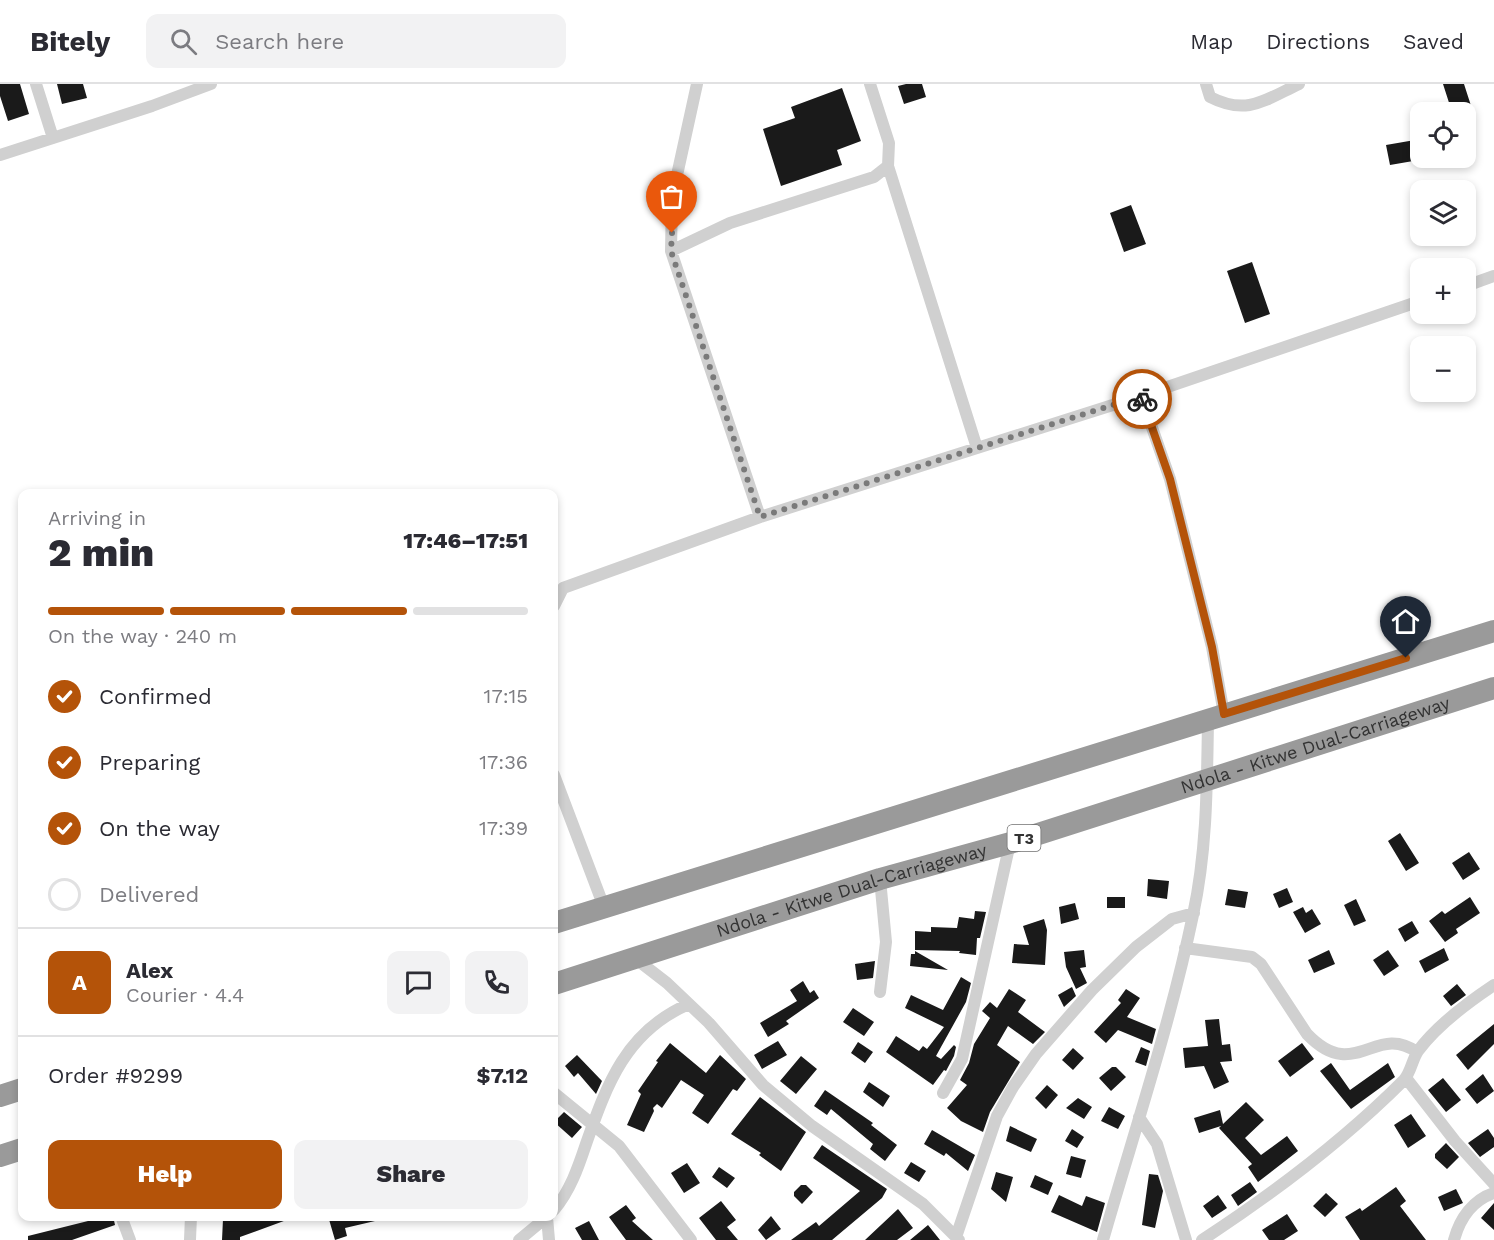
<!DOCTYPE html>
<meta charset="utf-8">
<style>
:root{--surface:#fff;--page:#f2f2f3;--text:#2b2b33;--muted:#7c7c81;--line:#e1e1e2;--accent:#b45309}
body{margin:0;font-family:"Work Sans",sans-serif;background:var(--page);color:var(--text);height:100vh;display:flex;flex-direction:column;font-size:22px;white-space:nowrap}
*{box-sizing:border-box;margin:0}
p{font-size:20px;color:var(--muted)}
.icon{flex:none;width:33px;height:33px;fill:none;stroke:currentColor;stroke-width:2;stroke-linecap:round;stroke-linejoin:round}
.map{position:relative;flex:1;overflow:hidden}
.details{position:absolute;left:18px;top:405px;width:540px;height:732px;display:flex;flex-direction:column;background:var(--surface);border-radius:12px;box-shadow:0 3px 9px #0003}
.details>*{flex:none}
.buttons{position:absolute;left:1410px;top:18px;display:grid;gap:12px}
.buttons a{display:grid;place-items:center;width:66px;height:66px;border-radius:12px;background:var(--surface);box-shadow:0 3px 9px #0003;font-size:30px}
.pin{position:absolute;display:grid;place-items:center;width:51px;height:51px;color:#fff;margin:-62px -26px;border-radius:50% 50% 50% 0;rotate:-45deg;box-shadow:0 0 6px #0007}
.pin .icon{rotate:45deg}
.courier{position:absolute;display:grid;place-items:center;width:60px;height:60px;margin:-30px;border:4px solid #b45309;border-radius:50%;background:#fff;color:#222;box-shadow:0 2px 8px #0007}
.headline em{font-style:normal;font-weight:800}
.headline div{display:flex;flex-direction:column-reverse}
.headline{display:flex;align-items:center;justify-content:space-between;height:102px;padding:0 30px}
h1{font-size:39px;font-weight:800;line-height:45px}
.bar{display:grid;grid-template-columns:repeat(4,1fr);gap:9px 6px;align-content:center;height:72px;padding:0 30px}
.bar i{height:8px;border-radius:4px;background:var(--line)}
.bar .current{background:var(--accent)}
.bar p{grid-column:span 4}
.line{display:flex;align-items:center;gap:15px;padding:0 30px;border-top:2px solid var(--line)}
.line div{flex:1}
.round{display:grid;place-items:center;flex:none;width:63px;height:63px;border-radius:12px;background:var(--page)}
ol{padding:0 30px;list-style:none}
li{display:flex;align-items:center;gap:18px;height:66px}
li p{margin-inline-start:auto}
li .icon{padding:6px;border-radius:50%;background:var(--accent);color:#fff;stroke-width:4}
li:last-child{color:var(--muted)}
li i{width:33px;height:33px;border:3px solid var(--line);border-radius:50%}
.action{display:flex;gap:12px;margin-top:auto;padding:12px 30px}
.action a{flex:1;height:69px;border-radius:12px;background:var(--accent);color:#fff;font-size:24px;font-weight:800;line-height:69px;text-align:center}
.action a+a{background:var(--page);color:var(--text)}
header{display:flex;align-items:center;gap:36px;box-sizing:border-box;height:84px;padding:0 30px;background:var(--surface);border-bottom:2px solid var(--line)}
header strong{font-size:28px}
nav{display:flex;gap:33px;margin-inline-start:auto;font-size:21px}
.search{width:420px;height:54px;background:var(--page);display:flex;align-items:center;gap:15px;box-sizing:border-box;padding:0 21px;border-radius:12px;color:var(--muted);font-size:22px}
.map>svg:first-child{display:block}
.building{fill:#1a1a1a}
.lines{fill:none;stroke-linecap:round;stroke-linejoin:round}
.street{stroke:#d0d0d0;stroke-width:12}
.highway{stroke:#9a9a9a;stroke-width:22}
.done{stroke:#7a7a7a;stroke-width:6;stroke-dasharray:0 10.8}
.route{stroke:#b45309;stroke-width:8}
.labels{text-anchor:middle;stroke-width:6;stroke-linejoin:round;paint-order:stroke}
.shield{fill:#fff;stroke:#707070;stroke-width:1.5}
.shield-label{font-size:16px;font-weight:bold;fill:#333}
.street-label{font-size:18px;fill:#333;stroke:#fff}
</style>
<header>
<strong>Bitely</strong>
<div class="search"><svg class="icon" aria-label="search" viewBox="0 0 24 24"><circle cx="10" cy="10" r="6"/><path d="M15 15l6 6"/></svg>Search here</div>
<nav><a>Map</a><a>Directions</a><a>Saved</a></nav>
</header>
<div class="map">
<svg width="1494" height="1156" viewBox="0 0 1494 1156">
<rect width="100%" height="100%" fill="#fff"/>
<path class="building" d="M0 0H20L29 30 8 37 0 12Z
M57 0H83L87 14 62 20Z
M906 0H922L926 13 904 20 898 2Z
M1443 0H1464L1473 28H1452Z
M842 4 861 57 837 66 842 81 781 102 763 45 795 34 791 23Z
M1415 56 1419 76 1390 81 1386 61Z
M1131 121 1146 160 1124 168 1110 129Z
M1252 178 1270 230 1245 239 1227 187Z
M1400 749 1419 779 1406 787 1388 757Z
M1469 768 1480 785 1463 796 1452 779Z
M1148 795 1169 797 1167 815 1147 812Z
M1287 804 1293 818 1279 824 1273 810Z
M1228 805 1248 808 1245 824 1225 821Z
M1107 813H1125V824H1107Z
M1470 813 1480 829 1456 845 1458 849 1445 858 1429 837 1442 827 1445 830Z
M1356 815 1366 837 1354 842 1344 821Z
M1075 819 1079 835 1061 840 1059 823Z
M1303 823 1306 829 1312 825 1321 840 1305 849 1293 828Z
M975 827 986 828 980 854H977L976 871 959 869 960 867 915 866V847L931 848V843L957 844 959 833 974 835Z
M1044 835 1047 846 1045 881 1012 879 1014 860 1029 861 1023 842Z
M1412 837 1419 849 1405 858 1398 845Z
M1444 864 1449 876 1425 889 1419 877Z
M1084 866 1086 883 1080 884 1087 899 1076 905 1066 883 1064 868Z
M1329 866 1335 880 1314 889 1308 876Z
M1388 866 1399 882 1384 892 1373 876Z
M915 867 948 886 910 882 911 870H915Z
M875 877 873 894 857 896 855 880Z
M961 893 971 899 966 918 936 972 941 975 954 961 956 963 954 972 946 987 944 986 933 1001 886 968 896 952 919 967 923 962 927 965 944 943 905 924 911 911 943 926Z
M803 897 810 909 814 906 819 914 786 937 789 940 768 953 760 939 797 917 790 906Z
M1457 900 1466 911 1451 922 1443 912Z
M1072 903 1076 912 1064 923 1058 911Z
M1009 905 1026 916 1018 928 1045 948 1033 960 1008 942 997 961 1020 978 990 1028 983 1048 961 1037 947 1024 967 1001 960 996 969 979 974 960 990 934 982 927 990 918 997 924Z
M1126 905 1140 914 1127 933 1156 945 1152 960 1118 946 1106 959 1094 948 1121 919 1118 916Z
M853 924 874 938 864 952 843 938Z
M1219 935 1222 961 1230 960 1232 977 1220 978 1229 998 1214 1005 1204 982 1185 984 1183 964 1208 962 1205 936Z
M1494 940V960L1468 986 1456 971Z
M778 957 787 971 762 985 754 971Z
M858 958 873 968 865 979 851 969Z
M670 959 706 989 720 971 746 995 737 1007 733 1005 708 1040 692 1029 704 1011 681 996 662 1024 657 1020 653 1024 654 1027 644 1048 627 1041 641 1010 638 1007 658 978 656 977Z
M1302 959 1314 975 1290 993 1278 977Z
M1141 963 1150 967 1146 982 1135 978Z
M1073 964 1084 974 1073 986 1062 976Z
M577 971 602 997 596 1010 578 989 574 993 565 982Z
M801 972 817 985 796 1010 780 997Z
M1331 979 1350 1006 1388 979 1395 993 1351 1025 1320 987Z
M1112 983H1116L1126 993 1111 1007 1099 994Z
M1483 990 1494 1007 1477 1020 1465 1005Z
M1443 994 1461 1016 1446 1028 1428 1006Z
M869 998 890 1012 883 1023 863 1008Z
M1047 1001 1058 1011 1046 1025 1035 1014Z
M825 1006 873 1039 871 1041 897 1061 885 1077 870 1065 873 1060 831 1025 827 1031 814 1022Z
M760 1013 806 1048 781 1087 759 1071 761 1069 731 1050Z
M1078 1014 1092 1023 1084 1035 1066 1024Z
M1246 1018 1264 1036 1245 1054 1261 1071 1287 1052 1298 1067 1258 1098 1248 1083 1252 1080 1219 1044 1221 1042 1199 1049 1194 1034 1220 1026 1223 1040Z
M1109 1023 1125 1032 1118 1045 1101 1037Z
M564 1028 582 1043 572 1054 554 1038Z
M1411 1030 1426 1052 1408 1064 1394 1041Z
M1010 1042 1037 1055 1031 1068 1006 1057Z
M1072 1045 1084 1053 1077 1064 1065 1057Z
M1488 1045 1494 1054V1063L1480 1073 1468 1059Z
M932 1046 975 1071 968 1087 946 1069 944 1072 924 1060Z
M1446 1059 1459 1073 1447 1085 1435 1074V1070Z
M822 1061 887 1105 882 1114 832 1156H791L816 1138 819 1142 860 1107 813 1074Z
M1071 1072 1086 1076 1081 1094 1066 1090Z
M911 1078 926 1087 919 1098 904 1089Z
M687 1079 700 1099 684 1109 671 1089Z
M719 1083 735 1094 727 1104 712 1093Z
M996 1088 1013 1093 1006 1118 991 1105Z
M1149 1090 1158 1091 1163 1107 1155 1144 1142 1141Z
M1035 1091 1053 1099 1048 1111 1030 1103Z
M1250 1098 1257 1108 1238 1122 1231 1111Z
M801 1101H806L813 1108 802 1120 794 1112V1108Z
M1396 1103 1406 1117 1400 1122 1426 1156H1360L1345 1133 1360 1124 1362 1127Z
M1456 1105 1463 1119 1444 1127 1438 1113Z
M1326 1109 1338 1120 1325 1133 1313 1122Z
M1059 1111 1082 1122 1086 1112 1105 1119 1097 1148 1051 1128Z
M1218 1111 1227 1124 1212 1134 1203 1122Z
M721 1117 736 1136 727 1143 738 1156H716L699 1134Z
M1494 1119V1146L1481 1134Z
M626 1121 636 1134 632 1137 653 1156H626L609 1133Z
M898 1125 913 1144 897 1156H865Z
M1287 1130 1298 1147 1284 1156H1269L1262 1146Z
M90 1132H113L115 1141 72 1156H28V1152L92 1136Z
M250 1132H292V1134L240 1153V1156H222L223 1135 251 1136Z
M328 1132H374L375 1137 345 1144 347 1152 335 1156Z
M771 1132 781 1145 766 1156 758 1146Z
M589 1137 599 1156H582L575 1144Z
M928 1141 940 1156H910Z"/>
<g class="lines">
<path class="street" d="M36 0 53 54
M697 0 672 114 671 167 760 433
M1206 0 1210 13C1247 32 1265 16 1299 0
M0 71 152 22 211 0
M888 82 977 364
M671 167 730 139 874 93 888 82 889 59 870 0
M1466 202 1494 192
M1141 312 1170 395 1212 563 1224 630
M554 522 563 504 760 433 1141 312 1420 217
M554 691 604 823
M880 795 886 858 880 908
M1185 864 1252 873 1261 880 1307 950C1355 1000 1375 938 1417 968
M636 875 667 899 709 939 763 1001 812 1042 923 1120 959 1156
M1406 994 1455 1057 1494 1100
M554 1009 619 1062 691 1156
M943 1009 962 975 1010 759
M1139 1033 1157 1060 1186 1156
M554 1126C570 1107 578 1084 586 1060 607 1000 626 947 689 920
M121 1132 130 1156
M547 1133 549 1156
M956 1153 997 1032 1013 1003 1036 970 1092 906 1136 863 1172 835 1194 829
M190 1156 191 1132
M519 1156 548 1132
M1103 1156C1134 1048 1170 941 1193 831 1207 767 1207 700 1208 635
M1202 1156C1274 1109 1343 1057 1404 996 1411 988 1412 976 1418 967 1437 941 1467 919 1494 901
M1454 1156C1460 1134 1473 1116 1494 1109"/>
<g class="highway">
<path d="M554 839 1494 547"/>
<path id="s1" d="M554 900 880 795 1010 759 1494 604"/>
<path d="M0 1012 22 1005"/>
<path d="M0 1072 22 1065"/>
</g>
</g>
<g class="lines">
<path class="done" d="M672 149 671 167 760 433 1141 312 1142 315"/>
<path class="route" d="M1142 315 1170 395 1212 563 1224 630 1406 574"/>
</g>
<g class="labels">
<rect class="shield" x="1007.5" y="741" width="33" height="26" rx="4.5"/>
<g class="shield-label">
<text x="1024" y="760">T3</text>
</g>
<g class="street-label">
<text dy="6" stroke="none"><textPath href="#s1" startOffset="798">Ndola - Kitwe Dual-Carriageway</textPath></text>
<text dy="6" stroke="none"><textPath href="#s1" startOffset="312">Ndola - Kitwe Dual-Carriageway</textPath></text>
</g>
</g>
</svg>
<div class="buttons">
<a><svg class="icon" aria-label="locate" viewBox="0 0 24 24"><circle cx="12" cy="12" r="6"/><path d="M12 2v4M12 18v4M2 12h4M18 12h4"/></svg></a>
<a><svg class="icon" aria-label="layers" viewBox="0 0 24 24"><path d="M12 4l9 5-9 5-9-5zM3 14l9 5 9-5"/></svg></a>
<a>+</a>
<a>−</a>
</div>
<div class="pin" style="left:672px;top:149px;background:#ea580c"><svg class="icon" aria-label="bag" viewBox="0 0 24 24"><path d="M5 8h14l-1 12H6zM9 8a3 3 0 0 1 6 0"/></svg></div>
<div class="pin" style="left:1406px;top:574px;background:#1f2937"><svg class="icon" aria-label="home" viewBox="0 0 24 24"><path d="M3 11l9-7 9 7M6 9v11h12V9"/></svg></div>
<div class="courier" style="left:1142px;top:315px"><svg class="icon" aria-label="bike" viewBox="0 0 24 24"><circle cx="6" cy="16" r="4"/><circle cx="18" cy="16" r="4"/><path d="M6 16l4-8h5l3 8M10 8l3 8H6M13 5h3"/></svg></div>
<section class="details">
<div class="headline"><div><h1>2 min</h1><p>Arriving in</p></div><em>17:46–17:51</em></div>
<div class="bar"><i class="current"></i><i class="current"></i><i class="current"></i><i></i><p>On the way · 240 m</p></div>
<ol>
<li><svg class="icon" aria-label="check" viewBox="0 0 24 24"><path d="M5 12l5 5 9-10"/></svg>Confirmed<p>17:15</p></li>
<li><svg class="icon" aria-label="check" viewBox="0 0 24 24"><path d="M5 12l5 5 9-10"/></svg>Preparing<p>17:36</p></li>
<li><svg class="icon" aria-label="check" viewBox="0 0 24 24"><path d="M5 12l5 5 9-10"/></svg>On the way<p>17:39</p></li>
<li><i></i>Delivered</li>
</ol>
<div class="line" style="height:108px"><b class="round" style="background:var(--accent);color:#fff">A</b><div><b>Alex</b><p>Courier · 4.4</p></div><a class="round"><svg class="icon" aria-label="chat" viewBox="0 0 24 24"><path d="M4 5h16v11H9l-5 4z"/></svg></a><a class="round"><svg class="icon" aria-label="phone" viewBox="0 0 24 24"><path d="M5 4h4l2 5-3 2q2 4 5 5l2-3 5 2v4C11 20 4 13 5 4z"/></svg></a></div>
<div class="line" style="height:78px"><div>Order #9299</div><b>$7.12</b></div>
<div class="action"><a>Help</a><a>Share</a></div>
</section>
</div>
